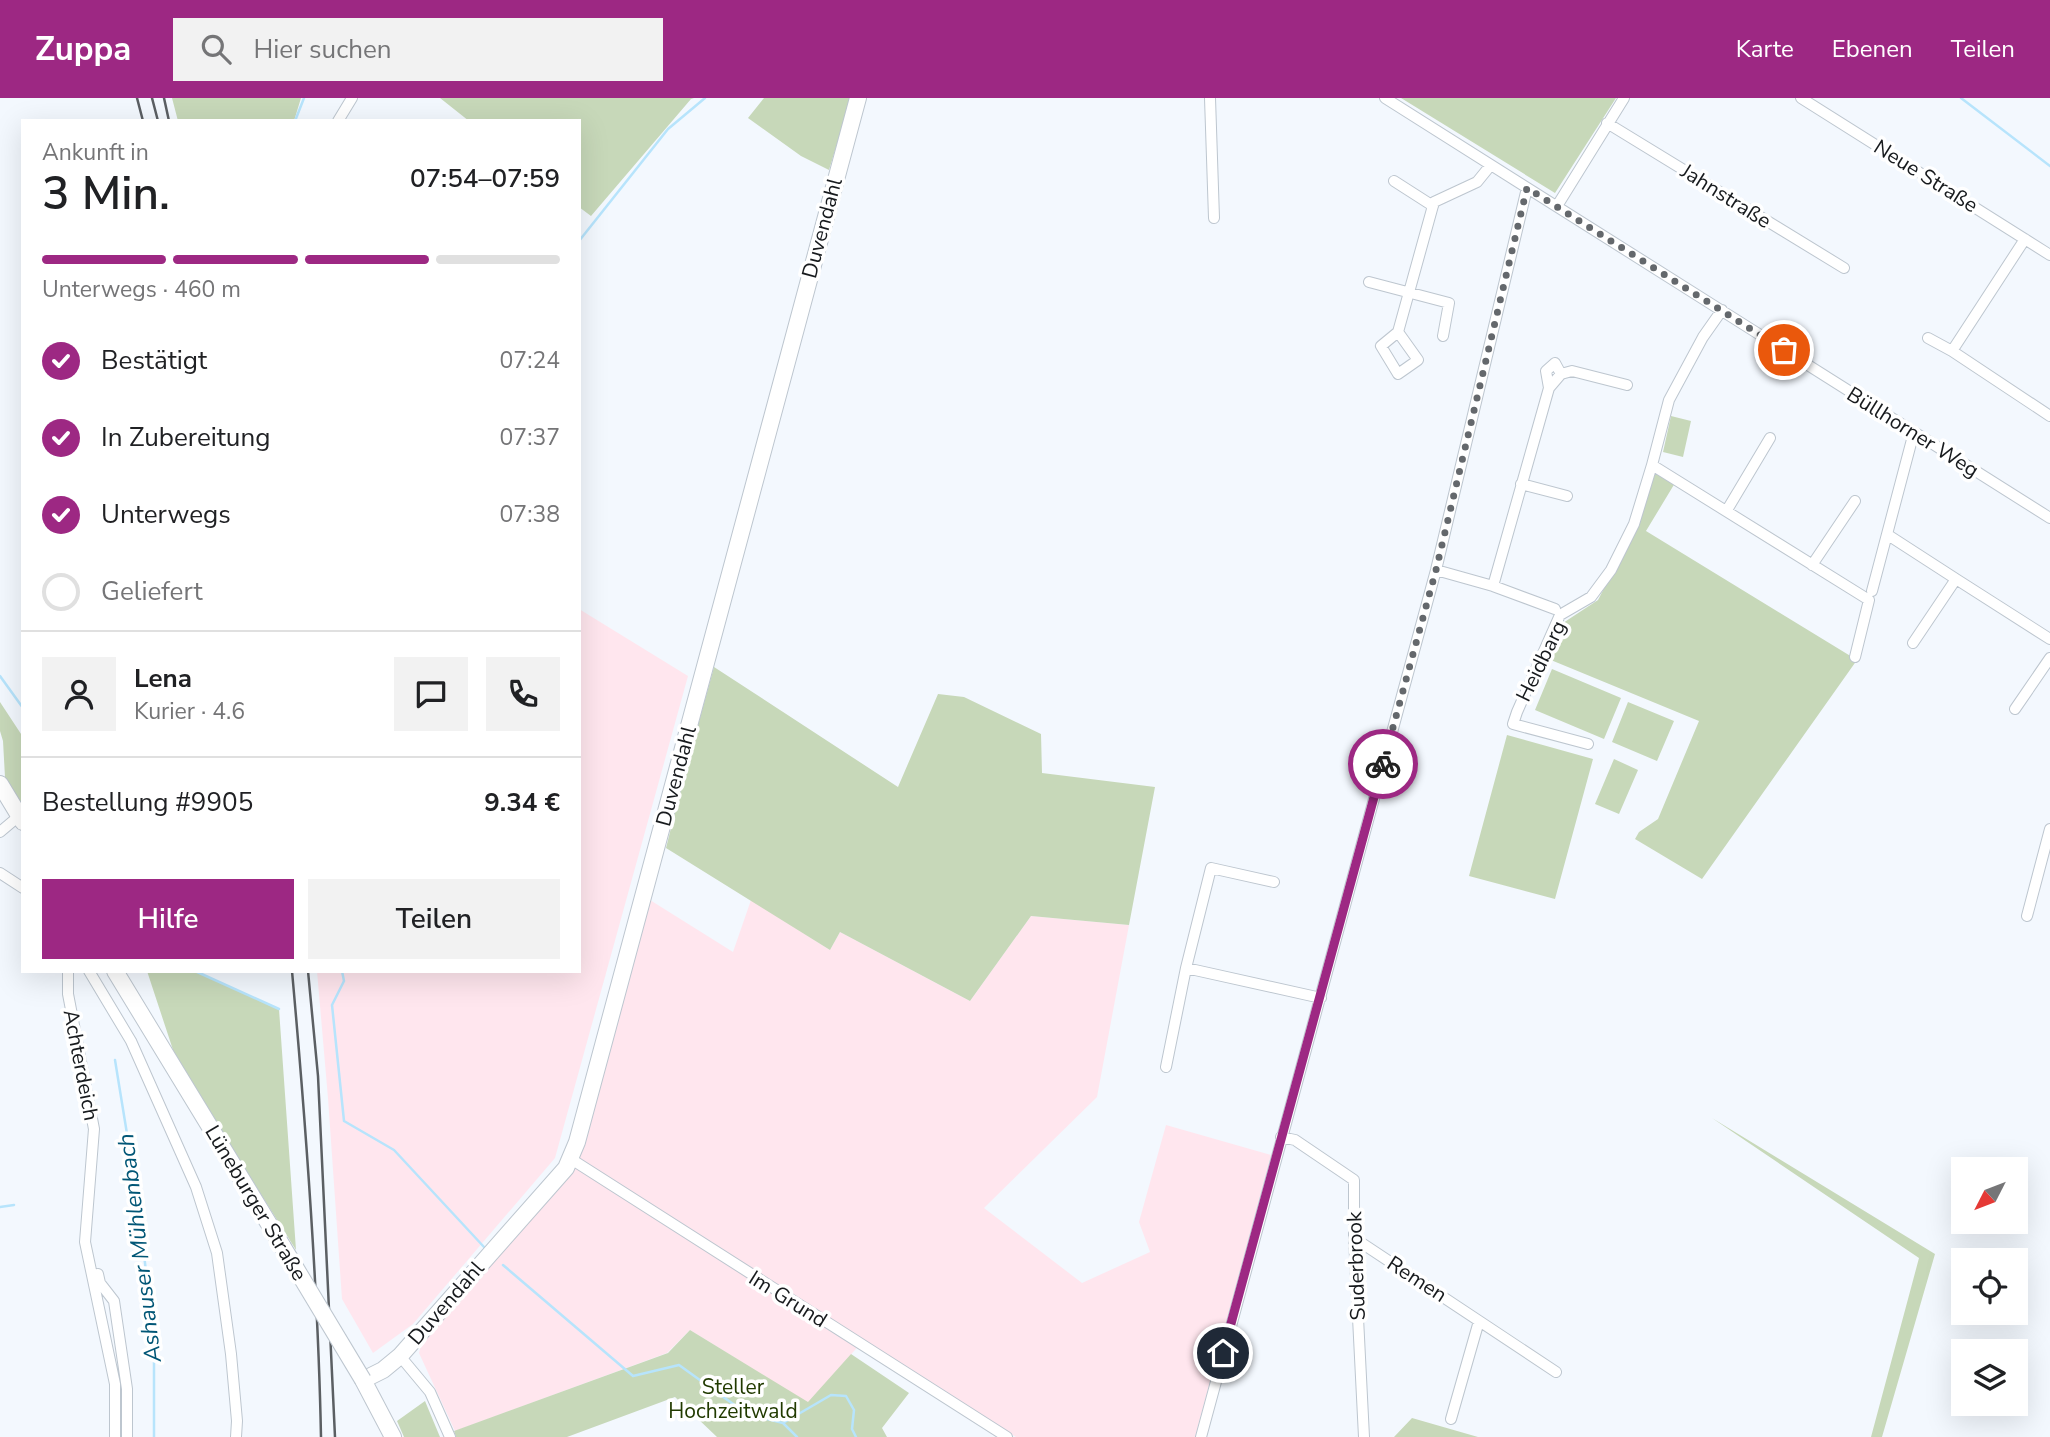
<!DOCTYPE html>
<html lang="de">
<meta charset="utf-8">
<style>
:root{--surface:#fff;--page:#f2f2f2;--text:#202124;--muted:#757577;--line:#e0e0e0;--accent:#9d2883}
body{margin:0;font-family:"Nunito Sans",sans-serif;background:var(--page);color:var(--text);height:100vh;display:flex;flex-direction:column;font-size:26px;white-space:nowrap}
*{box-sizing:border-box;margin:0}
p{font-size:23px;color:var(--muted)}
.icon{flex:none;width:38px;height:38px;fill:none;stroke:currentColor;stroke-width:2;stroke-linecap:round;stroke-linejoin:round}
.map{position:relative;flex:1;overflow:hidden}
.side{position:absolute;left:21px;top:21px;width:560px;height:854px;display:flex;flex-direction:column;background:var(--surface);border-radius:0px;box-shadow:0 7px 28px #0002}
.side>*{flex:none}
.needle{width:46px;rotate:228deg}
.fabs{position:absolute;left:1951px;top:1059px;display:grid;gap:14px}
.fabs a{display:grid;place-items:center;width:77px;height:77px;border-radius:0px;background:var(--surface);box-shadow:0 7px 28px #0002;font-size:35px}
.pin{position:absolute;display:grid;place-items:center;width:60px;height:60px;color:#fff;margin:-30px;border:4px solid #fff;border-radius:50%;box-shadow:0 2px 7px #0007}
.courier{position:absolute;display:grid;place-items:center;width:70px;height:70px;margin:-35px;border:5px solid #9d2883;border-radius:50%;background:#fff;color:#222;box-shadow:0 2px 9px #0007}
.overview em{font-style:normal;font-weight:600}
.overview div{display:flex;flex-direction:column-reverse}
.overview{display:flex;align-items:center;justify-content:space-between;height:119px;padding:0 21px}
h1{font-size:46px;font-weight:600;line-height:52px}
.bar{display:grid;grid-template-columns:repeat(4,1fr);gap:10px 7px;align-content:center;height:84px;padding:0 21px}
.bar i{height:9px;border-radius:5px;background:var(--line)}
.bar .selected{background:var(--accent)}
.bar p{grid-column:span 4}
.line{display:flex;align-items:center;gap:18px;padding:0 21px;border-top:2px solid var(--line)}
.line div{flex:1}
.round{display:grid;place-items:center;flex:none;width:74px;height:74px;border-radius:0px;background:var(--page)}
ol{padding:0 21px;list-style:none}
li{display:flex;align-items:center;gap:21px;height:77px}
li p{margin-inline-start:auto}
li .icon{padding:7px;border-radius:50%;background:var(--accent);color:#fff;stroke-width:4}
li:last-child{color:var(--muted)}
li i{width:38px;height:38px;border:4px solid var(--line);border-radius:50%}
.action{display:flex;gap:14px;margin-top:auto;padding:14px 21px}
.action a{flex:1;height:80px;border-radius:0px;background:var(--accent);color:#fff;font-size:28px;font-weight:600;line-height:80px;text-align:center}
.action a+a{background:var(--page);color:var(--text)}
header{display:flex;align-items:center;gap:42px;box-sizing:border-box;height:98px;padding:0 35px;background:var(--accent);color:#fff}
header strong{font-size:33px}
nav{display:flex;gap:38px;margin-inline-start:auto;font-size:24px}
.search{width:490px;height:63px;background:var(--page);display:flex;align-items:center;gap:18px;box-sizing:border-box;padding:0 24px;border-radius:0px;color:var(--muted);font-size:26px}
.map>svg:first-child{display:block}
.industrial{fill:#ffe6ee}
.green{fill:#c7d8b9}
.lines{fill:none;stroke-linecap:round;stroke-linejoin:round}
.stream{stroke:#b7e4fc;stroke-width:2.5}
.street-casing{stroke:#bdc6cf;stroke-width:12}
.secondary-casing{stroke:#bdc6cf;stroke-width:18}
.street{stroke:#fff;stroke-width:10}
.secondary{stroke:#fff;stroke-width:16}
.rail{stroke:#5b5f63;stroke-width:2.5}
.secondary-bridge-casing{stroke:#bdc6cf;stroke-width:18;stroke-linecap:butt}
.secondary-bridge{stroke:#fff;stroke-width:16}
.done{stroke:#64686c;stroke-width:7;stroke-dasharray:0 12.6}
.route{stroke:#9d2883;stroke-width:9}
.labels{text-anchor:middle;stroke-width:7;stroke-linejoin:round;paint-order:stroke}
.street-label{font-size:21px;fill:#171a1d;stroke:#fff}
.park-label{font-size:21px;fill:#213a00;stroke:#fff}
.water-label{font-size:23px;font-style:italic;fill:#015676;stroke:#fff}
</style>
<header>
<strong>Zuppa</strong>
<div class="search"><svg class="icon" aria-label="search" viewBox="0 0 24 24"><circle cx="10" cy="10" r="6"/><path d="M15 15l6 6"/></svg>Hier suchen</div>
<nav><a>Karte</a><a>Ebenen</a><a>Teilen</a></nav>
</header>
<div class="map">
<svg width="2050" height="1339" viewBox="0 0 2050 1339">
<rect width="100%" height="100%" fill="#f3f8fe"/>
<path class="industrial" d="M579 511 688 578 555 1060 413 1226 373 1255 342 1201 328 1000 317 873H579Z
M650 802 733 854 751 802 830 852 840 834 970 903 1031 818 1129 827 1097 999 984 1110 1082 1185 1150 1154 1139 1124 1166 1027 1271 1057 1195 1339H1016L862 1244 808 1305 690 1232 667 1255 455 1333 419 1255 424 1237 569 1074Z"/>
<path class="green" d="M172 0H301L294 23H178Z
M440 0H694L691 1 591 118 579 109V23H469Z
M764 0H851L829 72 801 58 748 20Z
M1401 0H1616L1555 95Z
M1671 318 1691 323 1683 359 1663 354Z
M1656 374 1675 385 1646 433 1857 562 1702 781 1635 741 1639 734 1658 721 1699 623 1546 560 1563 525 1598 502 1637 427 1653 375Z
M714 569 898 689 938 596 964 599 1041 636 1042 675 1155 689 1129 827 1031 818 970 903 840 834 830 852 666 750 685 674Z
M1552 571 1621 600 1604 641 1535 612Z
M0 604 23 639V710L5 679 3 643 0 633Z
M1628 604 1674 623 1657 663 1612 644Z
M1507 637 1593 661 1555 801 1469 778Z
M1614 661 1638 672 1619 716 1595 706Z
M147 873H195L279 911 296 1152 176 961Z
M1712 1020 1935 1156 1882 1339H1871L1919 1160Z
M690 1232 808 1304 851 1256 909 1295 882 1330 887 1339H717L675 1299 567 1339H456L454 1333 668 1255Z
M425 1303 440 1339H404L397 1323Z
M1412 1320 1478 1339H1394Z"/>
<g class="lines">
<path class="stream" d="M1961 0 2050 68
M295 23 304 0
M579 143 668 31 705 0
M0 578 23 610
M195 873 279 911
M342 873 344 883 332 907 344 1023 394 1052 484 1149
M115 962 135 1085 154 1237V1339
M0 1109 14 1107
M503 1167 633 1278 679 1267 747 1316 783 1325 831 1297 846 1298 854 1312 852 1331 856 1339
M783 1325 797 1339"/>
<g class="street-casing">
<path id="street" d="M1210 0 1214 120
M1385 0 2050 420
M1801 0 2050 157
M338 23 352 0
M1607 25 1844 170
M1394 83 1433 108
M1557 108 1624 0
M1369 184 1449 205 1443 238
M1398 234 1418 262 1398 276 1381 248 1398 234 1434 104 1477 84 1490 68
M1928 240 1952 253 2050 318
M1952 253 2025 141
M1549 290 1546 273 1555 265 1561 276
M1652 367 1869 502 1855 559
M1521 386 1567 398
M1727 412 1770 340
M1888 437 1956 481 1913 545
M1812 467 1855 403
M1436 472 1493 488 1555 511
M1956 481 2050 541
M1493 488 1549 290 1561 276 1572 273 1627 287
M1872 493 1914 334
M2015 611 2050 560
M1588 646 1513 626 1517 614 1560 517 1591 499 1611 472 1634 426 1652 367 1669 302 1703 239 1722 212
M0 734 19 718
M0 775 23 790
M2027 818 2050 731
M1186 870 1211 770 1274 784
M68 873V896L94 1031 85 1144 115 1286V1339
M89 873 131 943 196 1089 217 1155 231 1256 237 1323 236 1339
M1166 969 1186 870 1321 900
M1281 1039 1295 1042 1354 1082V1140L1364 1339
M571 1061 1007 1339
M1354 1140 1556 1274
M98 1176 100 1185 114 1203 127 1291V1339
M400 1258 430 1294 450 1339
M1451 1321 1479 1223
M1201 1339 1436 472 1527 90"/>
</g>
<g class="secondary-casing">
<path id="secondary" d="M0 686 23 724
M115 873 283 1149
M393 1339 363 1282 383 1272 400 1258 566 1070 577 1044 858 0"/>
</g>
<use href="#street" class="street"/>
<use href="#secondary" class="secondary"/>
<path class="rail" d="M137 0 143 23
M152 0 158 23
M164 0 169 23
M292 873C306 1028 318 1184 321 1339
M308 873 318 978 335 1339"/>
<g class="secondary-bridge-casing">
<path id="secondary-bridge" d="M283 1149 363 1282"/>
</g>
<use href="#secondary-bridge" class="secondary-bridge"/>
</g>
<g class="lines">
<path class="done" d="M1383 666 1436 472 1527 90 1784 252"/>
<path class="route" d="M1223 1255 1383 666"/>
</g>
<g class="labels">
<g class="street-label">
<text transform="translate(1926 78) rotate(32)" y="7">Neue Straße</text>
<text transform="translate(1726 98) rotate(32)" y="7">Jahnstraße</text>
<text transform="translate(822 130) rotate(-75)" y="7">Duvendahl</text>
<text transform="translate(1913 334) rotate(32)" y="7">Büllhorner Weg</text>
<text transform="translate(1541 563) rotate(-64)" y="7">Heidbarg</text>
<text transform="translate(676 678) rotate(-75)" y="7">Duvendahl</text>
<text transform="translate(81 967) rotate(79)" y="7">Achterdeich</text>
<text transform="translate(256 1105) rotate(59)" y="7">Lüneburger Straße</text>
<text transform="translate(1356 1168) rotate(-92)" y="7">Suderbrook</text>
<text transform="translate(1417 1181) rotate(33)" y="7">Remen</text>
<text transform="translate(788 1201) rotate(32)" y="7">Im Grund</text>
<text transform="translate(446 1205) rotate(-49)" y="7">Duvendahl</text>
</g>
<g class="park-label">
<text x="733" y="1296">Steller<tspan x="733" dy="24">Hochzeitwald</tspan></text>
</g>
<g class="water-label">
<text transform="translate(139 1150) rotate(-97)" y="8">Ashauser Mühlenbach</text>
</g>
</g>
</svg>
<div class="fabs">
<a><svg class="needle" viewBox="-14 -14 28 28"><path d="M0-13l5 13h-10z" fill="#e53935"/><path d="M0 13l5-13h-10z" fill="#757577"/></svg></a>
<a><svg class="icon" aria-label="locate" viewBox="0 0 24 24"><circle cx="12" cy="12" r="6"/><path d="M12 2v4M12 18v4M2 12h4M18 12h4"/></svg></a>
<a><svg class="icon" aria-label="layers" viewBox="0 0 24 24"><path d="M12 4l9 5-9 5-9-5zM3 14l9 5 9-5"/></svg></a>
</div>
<div class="pin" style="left:1784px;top:252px;background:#ea580c"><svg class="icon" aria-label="bag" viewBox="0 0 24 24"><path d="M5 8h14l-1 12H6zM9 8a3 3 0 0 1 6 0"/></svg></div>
<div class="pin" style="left:1223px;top:1255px;background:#1f2937"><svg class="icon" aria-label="home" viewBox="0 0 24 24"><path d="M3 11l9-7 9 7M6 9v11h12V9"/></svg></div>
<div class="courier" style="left:1383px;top:666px"><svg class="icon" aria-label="bike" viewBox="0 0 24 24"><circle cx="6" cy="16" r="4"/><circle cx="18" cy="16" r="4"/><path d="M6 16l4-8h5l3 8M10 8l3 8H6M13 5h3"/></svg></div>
<section class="side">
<div class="overview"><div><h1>3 Min.</h1><p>Ankunft in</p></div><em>07:54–07:59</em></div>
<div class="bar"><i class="selected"></i><i class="selected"></i><i class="selected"></i><i></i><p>Unterwegs · 460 m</p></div>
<ol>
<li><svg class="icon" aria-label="check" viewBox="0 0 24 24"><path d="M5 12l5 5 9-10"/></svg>Bestätigt<p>07:24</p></li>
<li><svg class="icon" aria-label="check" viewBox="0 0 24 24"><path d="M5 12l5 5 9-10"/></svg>In Zubereitung<p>07:37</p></li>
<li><svg class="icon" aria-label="check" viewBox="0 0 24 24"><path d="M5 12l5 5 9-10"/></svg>Unterwegs<p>07:38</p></li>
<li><i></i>Geliefert</li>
</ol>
<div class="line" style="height:126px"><a class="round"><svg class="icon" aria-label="person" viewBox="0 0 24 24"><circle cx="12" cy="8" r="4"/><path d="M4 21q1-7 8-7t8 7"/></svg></a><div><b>Lena</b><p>Kurier · 4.6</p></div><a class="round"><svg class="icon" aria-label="chat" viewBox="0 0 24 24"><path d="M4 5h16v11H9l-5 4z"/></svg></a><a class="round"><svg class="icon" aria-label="phone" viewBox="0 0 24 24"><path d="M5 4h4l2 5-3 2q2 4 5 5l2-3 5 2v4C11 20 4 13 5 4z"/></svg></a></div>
<div class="line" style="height:91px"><div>Bestellung #9905</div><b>9.34 €</b></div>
<div class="action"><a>Hilfe</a><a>Teilen</a></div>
</section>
</div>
